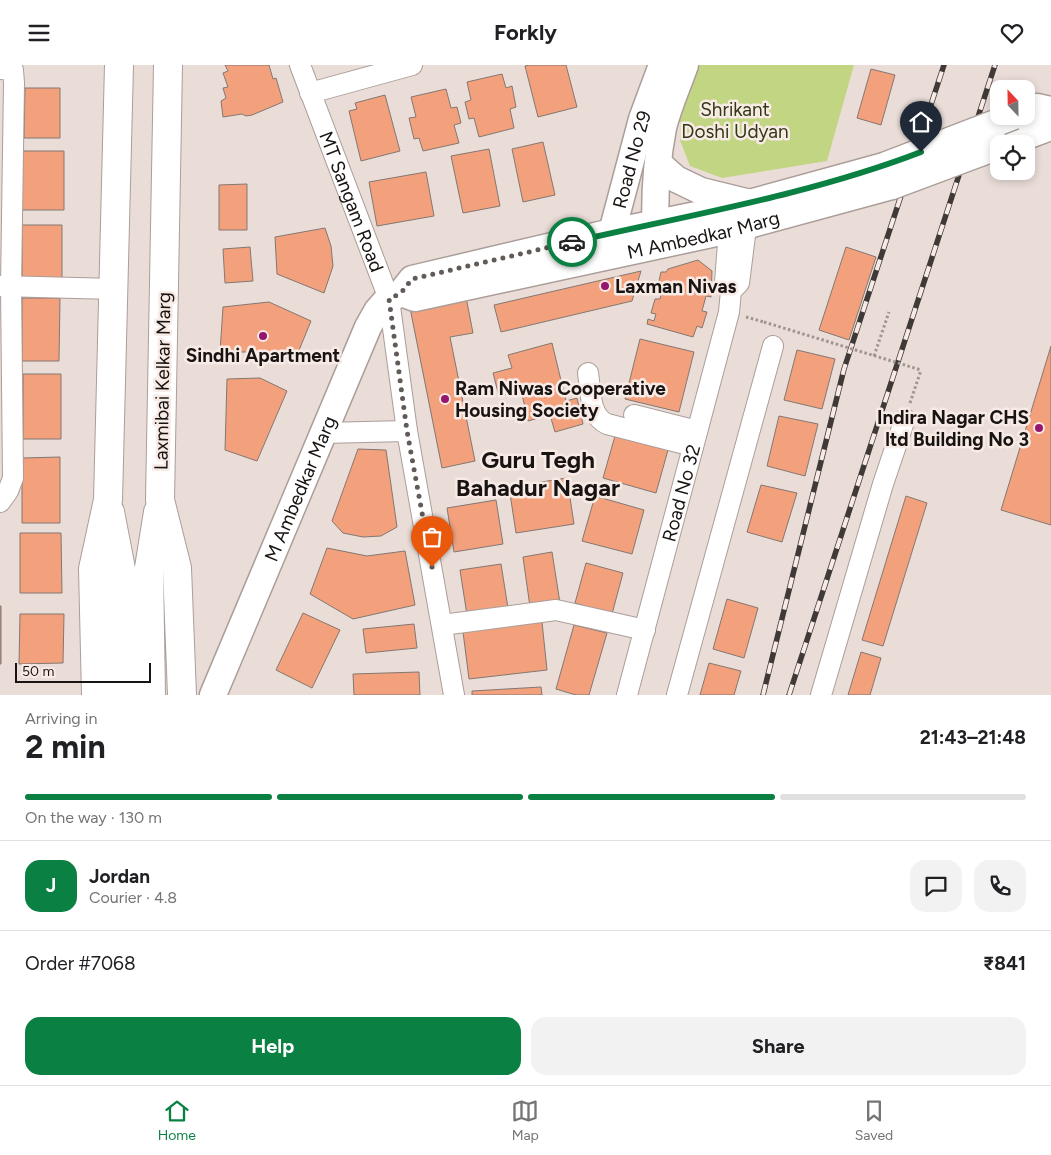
<!DOCTYPE html>
<meta charset="utf-8">
<style>
:root{--surface:#fff;--page:#f2f2f2;--text:#202124;--muted:#757577;--line:#e0e0e0;--accent:#0b8043}
body{margin:0;font-family:Figtree,sans-serif;background:var(--page);color:var(--text);height:100vh;display:flex;flex-direction:column;font-size:19px;white-space:nowrap}
*{box-sizing:border-box;margin:0}
p{font-size:16px;color:var(--muted)}
.icon{flex:none;width:28px;height:28px;fill:none;stroke:currentColor;stroke-width:2;stroke-linecap:round;stroke-linejoin:round}
.map{position:relative;height:630px;overflow:hidden}
.drawer{display:flex;flex-direction:column;background:var(--surface);flex:1}
.drawer>*{flex:none}
.needle{width:32px;rotate:338deg}
.controls{position:absolute;left:990px;top:15px;display:grid;gap:10px}
.controls a{display:grid;place-items:center;width:45px;height:45px;border-radius:10px;background:var(--surface);box-shadow:0 2px 8px #0003;font-size:25px}
.scale{position:absolute;left:15px;bottom:12px;width:136px;box-sizing:border-box;padding-left:5px;border:2px solid #181412;border-top:0;font-size:14px;line-height:18px;white-space:nowrap;color:#181412;-webkit-text-stroke:4px #f8eae5;paint-order:stroke}
.pin{position:absolute;display:grid;place-items:center;width:42px;height:42px;color:#fff;margin:-51px -21px;border-radius:50% 50% 50% 0;rotate:-45deg;box-shadow:0 0 5px #0007}
.pin .icon{rotate:45deg}
.courier{position:absolute;display:grid;place-items:center;width:50px;height:50px;margin:-25px;border:4px solid #0b8043;border-radius:50%;background:#fff;color:#222;box-shadow:0 1px 6px #0007}
.headline em{font-style:normal;font-weight:700}
.headline div{display:flex;flex-direction:column-reverse}
.headline{display:flex;align-items:center;justify-content:space-between;height:85px;padding:0 25px}
h1{font-size:32px;font-weight:700;line-height:38px}
.bar{display:grid;grid-template-columns:repeat(4,1fr);gap:8px 5px;align-content:center;height:60px;padding:0 25px}
.bar i{height:6px;border-radius:4px;background:var(--line)}
.bar .active{background:var(--accent)}
.bar p{grid-column:span 4}
.line{display:flex;align-items:center;gap:12px;padding:0 25px;border-top:1px solid var(--line)}
.line div{flex:1}
.round{display:grid;place-items:center;flex:none;width:52px;height:52px;border-radius:15px;background:var(--page)}
.action{display:flex;gap:10px;margin-top:auto;padding:10px 25px}
.action a{flex:1;height:58px;border-radius:15px;background:var(--accent);color:#fff;font-size:20px;font-weight:700;line-height:58px;text-align:center}
.action a+a{background:var(--page);color:var(--text)}
header{display:flex;justify-content:space-between;align-items:center;height:65px;padding:0 25px;background:var(--surface);font-size:22px;font-weight:700}
.dock{display:flex;justify-content:space-around;align-items:center;height:70px;border-top:1px solid var(--line);background:var(--surface);font-size:14px;color:var(--muted)}
.dock a{display:grid;justify-items:center;gap:2px}
.dock .active{color:var(--accent)}
.map>svg:first-child{display:block}
.green{fill:#c1d583}
.building{fill:#f3a17c;stroke:#837772}
.lines{fill:none;stroke-linecap:round;stroke-linejoin:round}
.minor-casing{stroke:#ab9e99;stroke-width:22}
.major-casing{stroke:#ab9e99;stroke-width:29}
.highway-casing{stroke:#ab9e99;stroke-width:30}
.path{stroke:#9e9490;stroke-width:3;stroke-dasharray:2.5 2.5;stroke-linecap:butt}
.minor{stroke:#fff;stroke-width:20}
.major{stroke:#fff;stroke-width:26}
.highway{stroke:#fff;stroke-width:28}
.rail-casing{stroke:#3f3937;stroke-width:5.5}
.rail{stroke:#f8eae5;stroke-width:4;stroke-dasharray:11;stroke-linecap:butt}
.major-bridge-casing{stroke:#ab9e99;stroke-width:29;stroke-linecap:butt}
.path-bridge{stroke:#9e9490;stroke-width:3;stroke-dasharray:2.5 2.5;stroke-linecap:butt}
.major-bridge{stroke:#fff;stroke-width:26}
.done{stroke:#625a57;stroke-width:5;stroke-dasharray:0 9}
.route{stroke:#0b8043;stroke-width:6}
.poi-dot{fill:#97166d;stroke:#f8eae5;stroke-width:2}
.labels{text-anchor:middle;stroke-width:5;stroke-linejoin:round;paint-order:stroke}
.park-label{font-size:19px;fill:#313815;stroke:#f8eae5}
.street-label{font-size:19px;fill:#181412;stroke:#f8eae5}
.poi-label{font-size:19px;font-weight:bold;fill:#181412;stroke:#f8eae5;text-anchor:start}
.district-label{font-size:24px;font-weight:bold;fill:#181412;stroke:#f8eae5}
</style>
<header><svg class="icon" aria-label="menu" viewBox="0 0 24 24"><path d="M4 6h16M4 12h16M4 18h16"/></svg>Forkly<svg class="icon" aria-label="heart" viewBox="0 0 24 24"><path d="M12 20l-8-8c-3-5 5-10 8-4 3-6 11-1 8 4z"/></svg></header>
<div class="map">
<svg width="1051" height="630" viewBox="0 0 1051 630">
<rect width="100%" height="100%" fill="#eaddd8"/>
<path class="green" d="M696 0H854L827 96 722 113 690 101 680 75V36Z"/>
<path class="building" d="M225 0H269L273 14 276 13 283 37 252 50 246 51 242 49 223 52 221 36 226 33 223 23 228 22 223 8 228 6Z
M529 0H566L577 42 538 52 525 1Z
M871 4 895 10 881 60 857 53Z
M502 9 506 23 512 21 516 42 510 44 514 63 479 72 474 53 469 54 465 37 471 35 467 17Z
M25 23H60V73H24Z
M446 24 451 43 457 42 461 58 454 60 459 78 423 86 419 73 414 74 409 53 416 52 411 32Z
M385 30 400 86 361 96 349 46 357 44 355 38Z
M543 77 555 130 523 137 512 84Z
M489 84 500 141 463 148 451 91Z
M22 86H64V145H22Z
M426 107 434 151 377 161 369 117Z
M247 119V165H219V120Z
M22 160H62V218H22Z
M325 163 331 181 333 201 324 228 277 209 275 172Z
M250 182 253 216 225 218 223 184Z
M846 182 876 192 849 275 819 265Z
M698 195 712 206 711 232 706 231 702 246 707 247 702 263 697 261 693 272 647 259 648 254 654 256 656 249 651 248 655 234H660L663 222 658 220 661 207H666L668 204Z
M641 206 632 236 501 267 494 240Z
M466 232 473 268 450 272 475 396 442 403 410 243Z
M22 233H60L59 296H22Z
M269 237 311 256 295 295 259 287H220L223 242Z
M640 274 694 287 679 347 625 334Z
M552 278 566 336 577 333 583 359 555 367 550 350 528 356 521 325 499 331 493 308 512 303 508 290Z
M1051 281V460L1001 445Z
M797 285 835 294 822 344 784 335Z
M23 309H61V374H23Z
M260 313 287 326 257 396 225 385 227 314Z
M779 351 818 359 805 411 767 401Z
M615 371 668 385 656 428 603 413Z
M358 384 386 385 397 462 381 471 363 472 343 468 332 456Z
M60 392V458H22V393Z
M567 413 574 459 516 468 509 422Z
M761 420 797 428 782 477 747 467Z
M595 431 644 445 632 489 582 476Z
M906 431 927 438 883 581 862 575Z
M496 435 503 479 454 487 447 443Z
M20 468H61L62 528H20Z
M327 483 367 491 405 486 415 540 353 554 310 529Z
M552 487 560 538 530 542 523 492Z
M586 498 623 508 612 549 575 538Z
M501 499 508 543 467 550 460 505Z
M727 534 758 543 744 593 713 584Z
M0 541H1V599H0Z
M303 548 340 565 312 623 276 605Z
M20 549H64L63 598 19 599Z
M542 557 547 605 469 614 463 567Z
M414 559 417 583 366 588 363 564Z
M574 560 607 568 589 630H576L556 624Z
M861 587 881 593 870 630H848Z
M709 598 741 606 734 630H700Z
M419 607 420 630H354L353 609Z
M541 622 542 630H472V626Z"/>
<g class="lines">
<g class="minor-casing">
<g id="minor">
<path id="s1" d="M300 0 389 234 407 366 454 630"/>
<path d="M0 4 13 5 14 18 11 221 13 413 8 426 0 437"/>
<path d="M310 28 412 0"/>
<path d="M730 153 725 217 731 226 739 218 748 147"/>
<path d="M0 221 114 224"/>
<path d="M588 308C591 326 589 351 607 359L693 381"/>
<path d="M634 350 697 366"/>
<path d="M323 368 407 366"/>
<path d="M442 560 556 545 645 565"/>
<path id="s2" d="M627 630 729 247 731 226"/>
<path d="M677 630 773 281"/>
<path d="M821 630 883 419 905 354"/>
</g>
</g>
<g class="major-casing">
<g id="major">
<path d="M1026 47 1037 42 1051 45"/>
<path d="M1005 79 1048 63 1051 57"/>
<path d="M658 98 676 114 701 126 746 137"/>
<path d="M656 175C654 138 656 99 663 63 668 42 678 20 685 0"/>
<path id="s3" d="M612 182V167L642 54 662 0"/>
<path id="s4" d="M401 228 415 233 730 165 892 121"/>
<path id="s5" d="M213 630 368 262 377 246 384 238 389 234 401 228 412 214 612 167 731 143 884 101"/>
</g>
</g>
<g class="highway-casing">
<path id="highway" d="M168 0 160 435 177 503 182 630
M110 447 121 504 123 630
M96 630 93 504 108 435 119 0
M151 630 149 503 158 447"/>
</g>
<path class="path" d="M746 252 764 257
M874 291 889 247
M910 338 921 305"/>
<use href="#minor" class="minor"/>
<use href="#major" class="major"/>
<use href="#highway" class="highway"/>
<g class="rail-casing">
<path id="rail" d="M763 630 844 304 944 0
M789 630 995 0"/>
</g>
<use href="#rail" class="rail"/>
<g class="major-bridge-casing">
<path id="major-bridge" d="M884 101 1014 51
M892 121 999 81"/>
</g>
<path class="path-bridge" d="M764 257 921 305"/>
<use href="#major-bridge" class="major-bridge"/>
</g>
<g class="lines">
<path class="done" d="M432 502 407 366 389 234 401 228 412 214 572 177"/>
<path class="route" d="M572 177C689 150 809 130 921 87"/>
</g>
<g class="poi-dot">
<circle cx="605" cy="221" r="5"/>
<circle cx="263" cy="271" r="5"/>
<circle cx="445" cy="334" r="5"/>
<circle cx="1039" cy="363" r="5"/>
</g>
<g class="labels">
<g class="park-label">
<text x="735" y="51">Shrikant<tspan x="735" dy="22">Doshi Udyan</tspan></text>
</g>
<g class="street-label">
<text dy="7" stroke="none"><textPath href="#s3" startOffset="90">Road No 29</textPath></text>
<text dy="7" stroke="none"><textPath href="#s1" startOffset="146">MT Sangam Road</textPath></text>
<text dy="7" stroke="none"><textPath href="#s4" startOffset="310">M Ambedkar Marg</textPath></text>
<text transform="translate(162 316) rotate(-89)" y="7">Laxmibai Kelkar Marg</text>
<text dy="7" stroke="none"><textPath href="#s5" startOffset="224">M Ambedkar Marg</textPath></text>
<text dy="7" stroke="none"><textPath href="#s2" startOffset="209">Road No 32</textPath></text>
</g>
<g class="poi-label">
<text x="615" y="228">Laxman Nivas</text>
<text x="263" y="297" text-anchor="middle">Sindhi Apartment</text>
<text x="455" y="330">Ram Niwas Cooperative<tspan x="455" dy="22">Housing Society</tspan></text>
<text x="1029" y="359" text-anchor="end">Indira Nagar CHS<tspan x="1029" dy="22">ltd Building No 3</tspan></text>
</g>
<g class="district-label">
<text x="538" y="403">Guru Tegh<tspan x="538" dy="28">Bahadur Nagar</tspan></text>
</g>
</g>
</svg>
<div class="controls">
<a><svg class="needle" viewBox="-14 -14 28 28"><path d="M0-13l5 13h-10z" fill="#e53935"/><path d="M0 13l5-13h-10z" fill="#757577"/></svg></a>
<a><svg class="icon" aria-label="locate" viewBox="0 0 24 24"><circle cx="12" cy="12" r="6"/><path d="M12 2v4M12 18v4M2 12h4M18 12h4"/></svg></a>
</div>
<div class="scale">50 m</div>
<div class="pin" style="left:432px;top:502px;background:#ea580c"><svg class="icon" aria-label="bag" viewBox="0 0 24 24"><path d="M5 8h14l-1 12H6zM9 8a3 3 0 0 1 6 0"/></svg></div>
<div class="pin" style="left:921px;top:87px;background:#1f2937"><svg class="icon" aria-label="home" viewBox="0 0 24 24"><path d="M3 11l9-7 9 7M6 9v11h12V9"/></svg></div>
<div class="courier" style="left:572px;top:177px"><svg class="icon" aria-label="car" viewBox="0 0 24 24"><path d="M5 17H2v-5l4-1 3-4h7l3 4 3 1v5h-3M9 17h6M6 11h13"/><circle cx="7" cy="17" r="2"/><circle cx="17" cy="17" r="2"/></svg></div>
</div>
<section class="drawer">
<div class="headline"><div><h1>2 min</h1><p>Arriving in</p></div><em>21:43–21:48</em></div>
<div class="bar"><i class="active"></i><i class="active"></i><i class="active"></i><i></i><p>On the way · 130 m</p></div>
<div class="line" style="height:90px"><b class="round" style="background:var(--accent);color:#fff">J</b><div><b>Jordan</b><p>Courier · 4.8</p></div><a class="round"><svg class="icon" aria-label="chat" viewBox="0 0 24 24"><path d="M4 5h16v11H9l-5 4z"/></svg></a><a class="round"><svg class="icon" aria-label="phone" viewBox="0 0 24 24"><path d="M5 4h4l2 5-3 2q2 4 5 5l2-3 5 2v4C11 20 4 13 5 4z"/></svg></a></div>
<div class="line" style="height:65px"><div>Order #7068</div><b>₹841</b></div>
<div class="action"><a>Help</a><a>Share</a></div>
</section>
<nav class="dock">
<a class="active"><svg class="icon" aria-label="home" viewBox="0 0 24 24"><path d="M3 11l9-7 9 7M6 9v11h12V9"/></svg>Home</a>
<a><svg class="icon" aria-label="map" viewBox="0 0 24 24"><path d="M3 6l6-2 6 2 6-2v14l-6 2-6-2-6 2zM9 4v14M15 6v14"/></svg>Map</a>
<a><svg class="icon" aria-label="saved" viewBox="0 0 24 24"><path d="M7 4h10v16l-5-4-5 4z"/></svg>Saved</a>
</nav>
